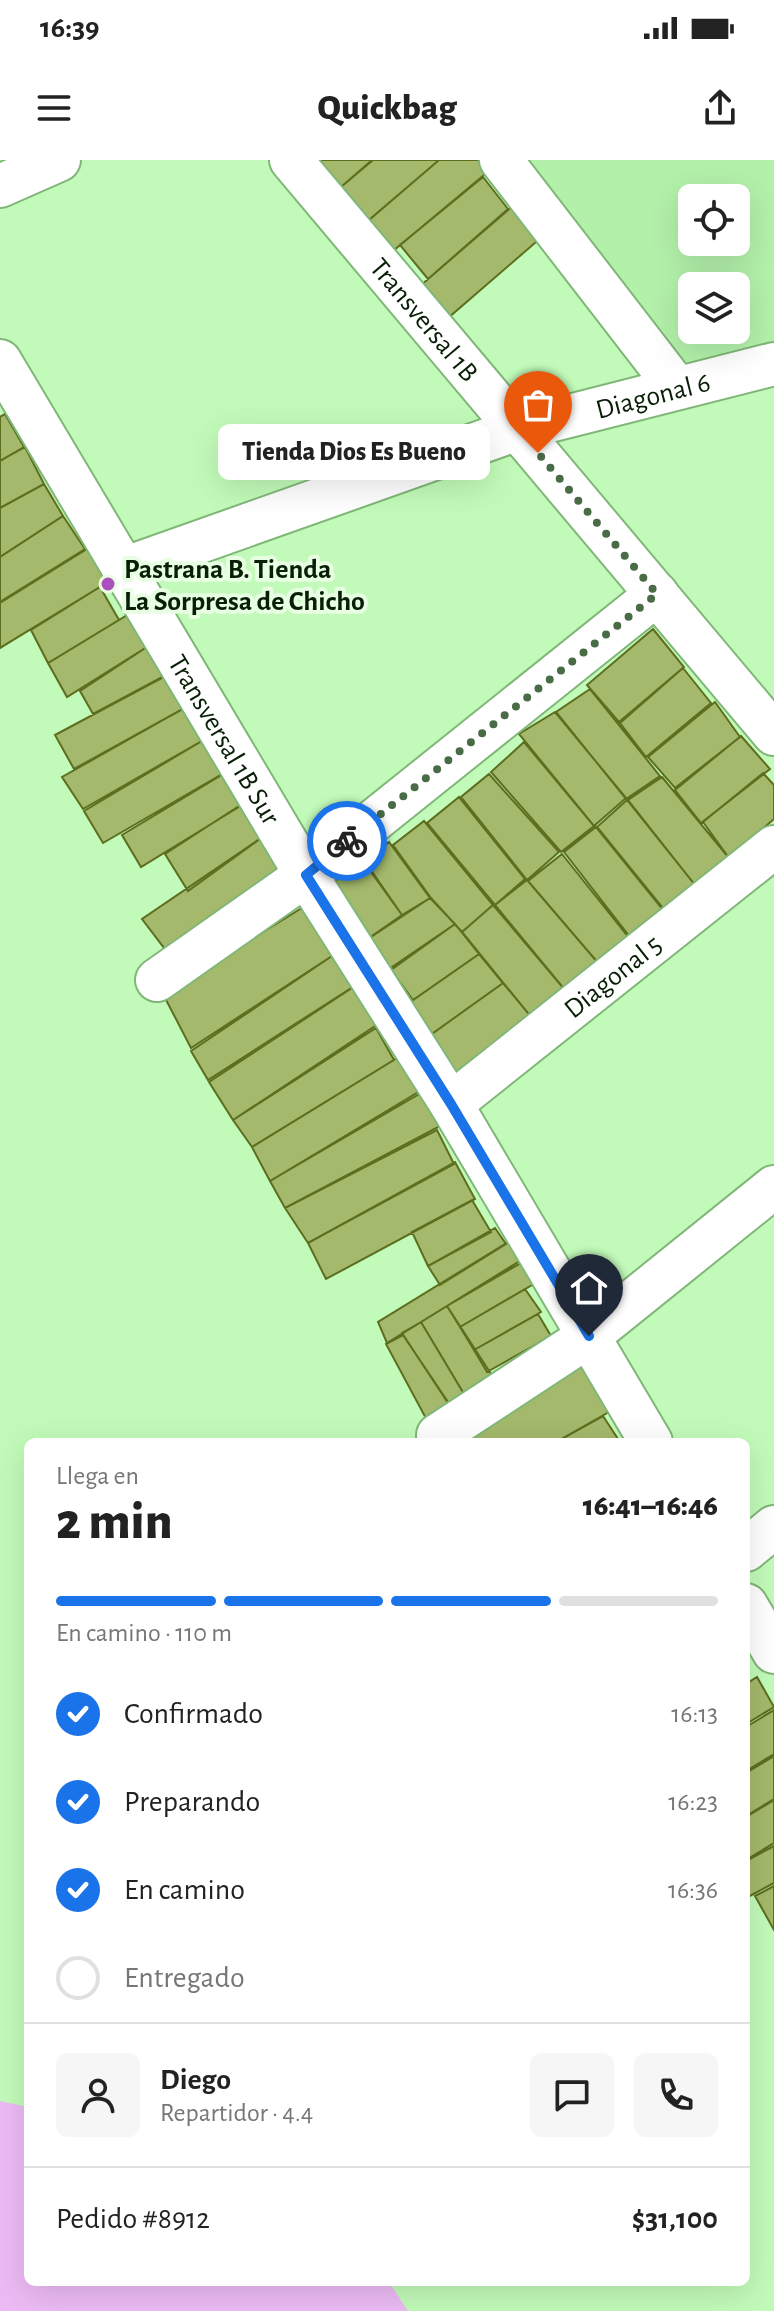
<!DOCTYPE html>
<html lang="es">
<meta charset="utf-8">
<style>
:root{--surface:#fff;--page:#f6f6f6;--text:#222;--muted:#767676;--line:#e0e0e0;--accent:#1a73e8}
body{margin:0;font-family:"Alegreya Sans",sans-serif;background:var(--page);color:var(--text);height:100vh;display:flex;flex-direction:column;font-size:30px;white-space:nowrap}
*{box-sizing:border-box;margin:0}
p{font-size:26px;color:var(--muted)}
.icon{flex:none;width:44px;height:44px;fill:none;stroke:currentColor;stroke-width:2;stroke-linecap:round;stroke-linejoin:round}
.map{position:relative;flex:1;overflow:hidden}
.side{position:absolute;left:24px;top:1278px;width:726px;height:848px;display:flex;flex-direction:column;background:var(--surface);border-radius:12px;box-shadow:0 8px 32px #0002}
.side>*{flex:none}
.fabs{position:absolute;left:678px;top:24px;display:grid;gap:16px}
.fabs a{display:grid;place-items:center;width:72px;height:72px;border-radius:12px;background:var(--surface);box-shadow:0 8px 32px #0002;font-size:40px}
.pin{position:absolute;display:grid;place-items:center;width:68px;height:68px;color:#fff;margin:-82px -34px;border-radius:50% 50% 50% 0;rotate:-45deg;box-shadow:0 0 8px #0007}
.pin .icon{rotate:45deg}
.courier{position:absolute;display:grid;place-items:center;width:80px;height:80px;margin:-40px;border:6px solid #1a73e8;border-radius:50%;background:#fff;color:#222;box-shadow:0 2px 10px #0007}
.bubble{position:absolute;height:56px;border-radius:12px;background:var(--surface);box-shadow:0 8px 32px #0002;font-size:26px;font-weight:800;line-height:56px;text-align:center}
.head em{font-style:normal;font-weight:800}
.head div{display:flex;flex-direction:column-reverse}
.head{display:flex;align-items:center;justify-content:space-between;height:136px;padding:0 32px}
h1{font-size:52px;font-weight:800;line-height:60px}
.bar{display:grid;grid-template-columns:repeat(4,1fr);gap:12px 8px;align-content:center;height:96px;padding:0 32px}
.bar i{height:10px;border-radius:6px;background:var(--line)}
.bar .on{background:var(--accent)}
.bar p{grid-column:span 4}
.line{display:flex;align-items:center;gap:20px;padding:0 32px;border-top:2px solid var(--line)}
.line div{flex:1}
.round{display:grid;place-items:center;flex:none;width:84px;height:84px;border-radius:12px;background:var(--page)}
ol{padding:0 32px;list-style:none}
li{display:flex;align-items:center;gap:24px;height:88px}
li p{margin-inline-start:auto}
li .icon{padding:8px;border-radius:50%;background:var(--accent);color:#fff;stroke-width:4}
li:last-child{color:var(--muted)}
li i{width:44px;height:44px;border:4px solid var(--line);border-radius:50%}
.status{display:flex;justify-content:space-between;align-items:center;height:56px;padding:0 40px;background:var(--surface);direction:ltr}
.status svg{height:22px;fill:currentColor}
header{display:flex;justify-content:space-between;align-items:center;height:104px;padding:0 32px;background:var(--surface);font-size:36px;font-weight:800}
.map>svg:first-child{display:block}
.built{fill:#b3f1aa;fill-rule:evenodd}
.green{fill:#ecbbf5}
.building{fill:#a4b96b;stroke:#5d6e1f;stroke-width:2}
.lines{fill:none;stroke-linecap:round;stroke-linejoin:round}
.street-casing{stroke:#80b778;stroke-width:46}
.street{stroke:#fff;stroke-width:42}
.done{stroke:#496b45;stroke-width:8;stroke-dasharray:0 14.4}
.route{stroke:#1a73e8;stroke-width:10}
.poi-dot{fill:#ab50bc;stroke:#e7fee3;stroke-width:3}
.labels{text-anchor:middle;stroke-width:8;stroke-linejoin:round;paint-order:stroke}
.street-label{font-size:28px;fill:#081e06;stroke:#e7fee3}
.poi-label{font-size:28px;font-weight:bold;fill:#081e06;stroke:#e7fee3;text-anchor:start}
</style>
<div class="status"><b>16:39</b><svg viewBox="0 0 49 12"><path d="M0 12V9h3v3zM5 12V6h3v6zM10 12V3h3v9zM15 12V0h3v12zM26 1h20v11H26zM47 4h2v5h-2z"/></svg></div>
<header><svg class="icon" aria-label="menu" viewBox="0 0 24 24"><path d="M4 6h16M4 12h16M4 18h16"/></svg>Quickbag<svg class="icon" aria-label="share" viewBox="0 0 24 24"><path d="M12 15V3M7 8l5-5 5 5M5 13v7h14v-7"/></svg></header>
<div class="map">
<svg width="774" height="2151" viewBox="0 0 774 2151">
<rect width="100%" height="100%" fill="#c2fbb9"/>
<path class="built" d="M501 0H774V204L677 228ZM692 38H736V82H692ZM692 126H736V170H692Z"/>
<path class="green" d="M0 1941 28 1947V2122H389L408 2151H0Z"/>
<path class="building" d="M319 0H372L341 27Z
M373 0H439L369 60 341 27Z
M439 0H482L490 10 393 91 369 60Z
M483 17 508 49 428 119 400 85Z
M515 44 543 76 448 158 420 126Z
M5 254 24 287 0 301V257Z
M25 287 44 324 0 348V301Z
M44 324 63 356 0 397V348Z
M63 356 85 389 0 442V397Z
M87 389 108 422 0 488V443Z
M100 427 119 460 48 503 31 470Z
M134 451 150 485 67 537 48 503Z
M653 469 684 507 619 562 587 525Z
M150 485 168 514 93 554 80 531Z
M683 508 711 543 646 597 620 563Z
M171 513 190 545 74 609 55 575Z
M590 529 660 616 626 639 556 552Z
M715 542 740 577 675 628 648 597Z
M188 546 207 578 83 649 62 617Z
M555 552 626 638 594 666 519 574Z
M741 576 770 609 701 663 675 630Z
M207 578 229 610 103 683 84 651Z
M524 582 594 666 561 692 491 612Z
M230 610 247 642 141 707 122 675Z
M763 613 774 625V659L729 698 703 662Z
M489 614 559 692 527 720 461 637Z
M662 617 729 698 695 725 628 640Z
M459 637 525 719 495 745 427 663Z
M627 640 695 725 666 752 597 667Z
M242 644 264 676 188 731 165 694Z
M424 661 493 745 462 772 431 738 393 685Z
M596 667 664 751 630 777 564 692Z
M264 676 288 713 171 797 142 759Z
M389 682 430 738 402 755 364 700Z
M562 694 629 778 599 804 528 721Z
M363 701 402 755 369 778 334 722Z
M527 720 599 804 565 830 495 745Z
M430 738 455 764 389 809 368 779Z
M493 745 565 830 532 858 462 772Z
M305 746 335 794 191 888 163 834Z
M455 764 479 794 413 840 391 810Z
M335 794 359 823 208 920 191 891Z
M479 794 503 823 429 876 409 843Z
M503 823 532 858 457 917 429 876Z
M358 824 381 862 233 960 209 922Z
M376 868 394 900 252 987 233 960Z
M397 898 420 931 270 1021 252 987Z
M421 933 444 964 285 1048 270 1021Z
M437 970 454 1004 308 1083 285 1048Z
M455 1002 475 1039 326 1119 308 1083Z
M472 1040 491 1072 428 1106 412 1072Z
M495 1068 506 1084 440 1125 428 1106Z
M513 1079 523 1099 387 1183 378 1162Z
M526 1100 539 1121 460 1167 447 1146Z
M525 1129 541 1152 474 1190 460 1167Z
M447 1146 495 1220 464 1234 421 1162Z
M538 1154 551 1176 487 1212 474 1190Z
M421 1162 464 1234 448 1243 402 1173Z
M403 1175 454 1251 429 1264 386 1184Z
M583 1202 616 1248 556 1282H476L472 1276Z
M603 1256 620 1282H556Z
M757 1517 774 1547 746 1564V1524Z
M774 1550V1594L746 1611V1567Z
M774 1596V1639L746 1656V1613Z
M774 1640V1683L746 1700V1657Z
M774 1686V1723L746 1738V1701Z
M774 1726V1770L755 1736Z"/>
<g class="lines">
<g class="street-casing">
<g id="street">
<path id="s1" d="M291 0 774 574"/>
<path d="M501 0 677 228"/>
<path d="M0 26 59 0"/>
<path id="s2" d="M0 201 306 715 451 944 651 1282"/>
<path id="s3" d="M123 409 518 269 774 204"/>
<path d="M157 820 306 715 657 434"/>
<path id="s4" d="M451 944 774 687"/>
<path d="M442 1282 438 1275 589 1176 774 1027"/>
<path d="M746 1390 774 1367"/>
<path d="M746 1445 774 1492"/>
</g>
</g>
<use href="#street" class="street"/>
</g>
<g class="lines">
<path class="done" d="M347 681 657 434 538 293"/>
<path class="route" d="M347 681 306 715 451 944 589 1176"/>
</g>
<circle class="poi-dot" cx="108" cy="424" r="8"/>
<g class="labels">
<g class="street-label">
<text dy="10" stroke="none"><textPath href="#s1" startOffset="208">Transversal 1B</textPath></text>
<text dy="10" stroke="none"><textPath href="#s3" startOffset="558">Diagonal 6</textPath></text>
<text dy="10" stroke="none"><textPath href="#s2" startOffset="440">Transversal 1B Sur</textPath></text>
<text dy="10" stroke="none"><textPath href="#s4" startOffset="206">Diagonal 5</textPath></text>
</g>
<g class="poi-label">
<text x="124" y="418">Pastrana B. Tienda<tspan x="124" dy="32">La Sorpresa de Chicho</tspan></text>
</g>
</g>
</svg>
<div class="fabs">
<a><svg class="icon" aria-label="locate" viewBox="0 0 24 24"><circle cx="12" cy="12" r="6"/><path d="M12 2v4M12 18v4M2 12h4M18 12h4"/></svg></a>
<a><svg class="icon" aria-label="layers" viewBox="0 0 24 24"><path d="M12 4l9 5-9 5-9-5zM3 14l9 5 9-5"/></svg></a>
</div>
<div class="pin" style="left:538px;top:293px;background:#ea580c"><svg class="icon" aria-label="bag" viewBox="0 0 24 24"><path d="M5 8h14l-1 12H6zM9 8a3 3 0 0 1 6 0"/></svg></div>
<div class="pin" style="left:589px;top:1176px;background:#1f2937"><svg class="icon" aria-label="home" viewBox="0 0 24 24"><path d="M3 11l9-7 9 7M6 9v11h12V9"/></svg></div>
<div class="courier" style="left:347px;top:681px"><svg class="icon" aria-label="bike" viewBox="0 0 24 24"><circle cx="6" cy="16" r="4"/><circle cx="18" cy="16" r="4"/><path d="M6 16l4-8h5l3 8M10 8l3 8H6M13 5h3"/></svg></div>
<div class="bubble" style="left:218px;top:264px;width:272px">Tienda Dios Es Bueno</div>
<section class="side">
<div class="head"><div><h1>2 min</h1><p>Llega en</p></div><em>16:41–16:46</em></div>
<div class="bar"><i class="on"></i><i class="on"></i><i class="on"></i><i></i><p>En camino · 110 m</p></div>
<ol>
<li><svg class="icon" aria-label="check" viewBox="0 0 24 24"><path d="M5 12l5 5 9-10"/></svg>Confirmado<p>16:13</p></li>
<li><svg class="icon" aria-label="check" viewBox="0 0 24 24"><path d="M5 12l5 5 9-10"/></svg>Preparando<p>16:23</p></li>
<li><svg class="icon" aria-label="check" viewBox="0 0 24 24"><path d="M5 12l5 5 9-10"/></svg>En camino<p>16:36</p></li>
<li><i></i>Entregado</li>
</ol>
<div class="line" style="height:144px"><a class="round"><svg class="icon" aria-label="person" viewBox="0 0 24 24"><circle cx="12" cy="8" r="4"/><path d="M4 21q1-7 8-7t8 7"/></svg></a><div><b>Diego</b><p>Repartidor · 4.4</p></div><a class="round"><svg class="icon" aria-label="chat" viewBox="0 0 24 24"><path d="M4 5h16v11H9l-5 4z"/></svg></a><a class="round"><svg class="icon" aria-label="phone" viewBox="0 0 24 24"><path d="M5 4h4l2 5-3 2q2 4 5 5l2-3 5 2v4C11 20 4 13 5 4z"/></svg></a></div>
<div class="line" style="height:104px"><div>Pedido #8912</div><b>$31,100</b></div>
</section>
</div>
